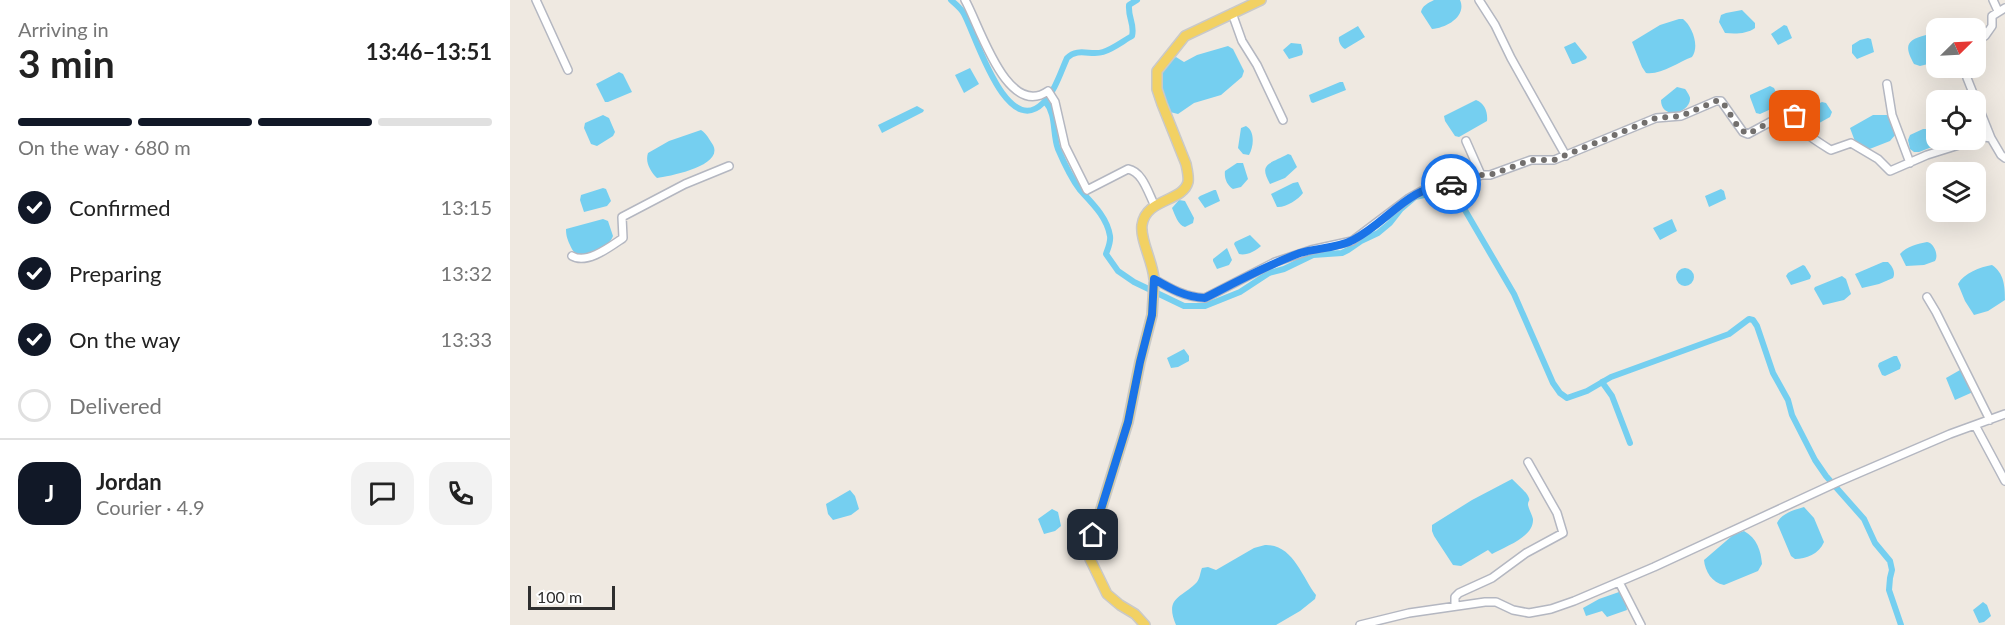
<!DOCTYPE html>
<meta charset="utf-8">
<style>
:root{--surface:#fff;--page:#f2f2f2;--text:#222;--muted:#767676;--line:#e0e0e0;--accent:#111827}
body{margin:0;font-family:Lato,sans-serif;background:var(--page);color:var(--text);height:100vh;display:flex;flex-direction:column;font-size:22px;white-space:nowrap}
*{box-sizing:border-box;margin:0}
p{font-size:20px;color:var(--muted)}
.icon{flex:none;width:33px;height:33px;fill:none;stroke:currentColor;stroke-width:2;stroke-linecap:round;stroke-linejoin:round}
.map{position:relative;flex:1;overflow:hidden}
.details{display:flex;flex-direction:column;background:var(--surface);width:510px}
.details>*{flex:none}
.needle{width:39px;rotate:66deg}
.controls{position:absolute;left:1416px;top:18px;display:grid;gap:12px}
.controls a{display:grid;place-items:center;width:60px;height:60px;border-radius:12px;background:var(--surface);box-shadow:0 6px 24px #0002;font-size:30px}
.scale{position:absolute;left:18px;bottom:15px;width:87px;box-sizing:border-box;padding-left:6px;border:3px solid #2e2e2e;border-top:0;font-size:16px;line-height:21px;white-space:nowrap;color:#2e2e2e;-webkit-text-stroke:4px #fff;paint-order:stroke}
.pin{position:absolute;display:grid;place-items:center;width:51px;height:51px;color:#fff;margin:-26px;border-radius:12px;box-shadow:0 3px 9px #0006}
.courier{position:absolute;display:grid;place-items:center;width:60px;height:60px;margin:-30px;border:4px solid #1a73e8;border-radius:50%;background:#fff;color:#222;box-shadow:0 2px 8px #0007}
.headline em{font-style:normal;font-weight:700}
.headline div{display:flex;flex-direction:column-reverse}
.headline{display:flex;align-items:center;justify-content:space-between;height:102px;padding:0 18px}
h1{font-size:39px;font-weight:700;line-height:45px}
.bar{display:grid;grid-template-columns:repeat(4,1fr);gap:9px 6px;align-content:center;height:72px;padding:0 18px}
.bar i{height:8px;border-radius:4px;background:var(--line)}
.bar .current{background:var(--accent)}
.bar p{grid-column:span 4}
.line{display:flex;align-items:center;gap:15px;padding:0 18px;border-top:2px solid var(--line)}
.line div{flex:1}
.round{display:grid;place-items:center;flex:none;width:63px;height:63px;border-radius:18px;background:var(--page)}
ol{padding:0 18px;list-style:none}
li{display:flex;align-items:center;gap:18px;height:66px}
li p{margin-inline-start:auto}
li .icon{padding:6px;border-radius:50%;background:var(--accent);color:#fff;stroke-width:4}
li:last-child{color:var(--muted)}
li i{width:33px;height:33px;border:3px solid var(--line);border-radius:50%}
main{display:flex;flex:1;min-height:0}
.map>svg:first-child{display:block}
.water{fill:#75cff0}
.lines{fill:none;stroke-linecap:round;stroke-linejoin:round}
.canal{stroke:#75cff0;stroke-width:6}
.minor-casing{stroke:#b4b7c1;stroke-width:10}
.major-casing{stroke:#c9c9c9;stroke-width:12}
.minor{stroke:#fff;stroke-width:7}
.major{stroke:#f2d163;stroke-width:9}
.done{stroke:#726f6d;stroke-width:6;stroke-dasharray:0 10.8}
.route{stroke:#1a73e8;stroke-width:8}
</style>
<main>
<section class="details">
<div class="headline"><div><h1>3 min</h1><p>Arriving in</p></div><em>13:46–13:51</em></div>
<div class="bar"><i class="current"></i><i class="current"></i><i class="current"></i><i></i><p>On the way · 680 m</p></div>
<ol>
<li><svg class="icon" aria-label="check" viewBox="0 0 24 24"><path d="M5 12l5 5 9-10"/></svg>Confirmed<p>13:15</p></li>
<li><svg class="icon" aria-label="check" viewBox="0 0 24 24"><path d="M5 12l5 5 9-10"/></svg>Preparing<p>13:32</p></li>
<li><svg class="icon" aria-label="check" viewBox="0 0 24 24"><path d="M5 12l5 5 9-10"/></svg>On the way<p>13:33</p></li>
<li><i></i>Delivered</li>
</ol>
<div class="line" style="height:108px"><b class="round" style="background:var(--accent);color:#fff">J</b><div><b>Jordan</b><p>Courier · 4.9</p></div><a class="round"><svg class="icon" aria-label="chat" viewBox="0 0 24 24"><path d="M4 5h16v11H9l-5 4z"/></svg></a><a class="round"><svg class="icon" aria-label="phone" viewBox="0 0 24 24"><path d="M5 4h4l2 5-3 2q2 4 5 5l2-3 5 2v4C11 20 4 13 5 4z"/></svg></a></div>
</section>
<div class="map">
<svg width="1495" height="625" viewBox="0 0 1495 625">
<rect width="100%" height="100%" fill="#efe9e1"/>
<path class="water" d="M924 0H950C957 16 937 28 922 29L911 12C912 6 918 3 924 0Z
M1232 10 1245 23V28C1237 34 1225 34 1215 33L1209 22 1211 15 1216 13Z
M1169 19H1173C1182 26 1190 46 1182 57 1168 62 1152 75 1136 73L1132 67 1122 42 1150 25Z
M1274 25 1277 26 1282 38 1268 45 1261 34Z
M848 26 855 37 835 49C831 47 828 41 829 37Z
M1416 35 1426 36V62L1410 66 1404 64C1394 46 1396 40 1416 35Z
M1358 38 1361 39 1364 52 1347 59 1342 53V45L1350 40Z
M1065 42 1077 57 1076 59 1064 64H1062L1054 47Z
M781 43 791 44 793 52 792 55 779 59 773 50Z
M718 46 723 49 734 71 732 77 711 95 684 103 668 114 660 112C651 93 643 70 666 57L674 62 687 55Z
M460 68 469 84 454 93 445 75Z
M109 72 113 74 122 92 98 102H95L86 84Z
M830 82H833L836 90 803 103 801 102 799 95Z
M1260 86 1264 88 1270 101V105L1250 114 1246 113 1240 97V95Z
M1167 87 1175 89C1176 90 1180 96 1180 98 1181 113 1151 121 1151 100Z
M966 100C975 103 978 113 977 121L949 137 945 136 935 121 934 116Z
M1312 102 1316 103 1322 112 1320 117 1302 127 1295 126 1290 117 1291 112Z
M407 106 414 110 413 112 372 133 368 125Z
M93 115 99 118 105 132 103 136 87 146 81 144 74 128 75 123Z
M1363 115H1380L1386 134 1380 141 1357 150 1346 144 1340 128Z
M736 126C745 131 744 146 739 155L733 154 728 148 731 128Z
M1413 129H1420L1424 132 1427 145 1409 152H1404L1400 149 1398 140 1400 135Z
M191 130C197 134 199 139 203 145 214 166 160 176 147 178 140 171 135 162 138 153L159 141Z
M778 154 781 155 787 167 775 178 760 184C748 163 760 164 778 154Z
M727 163H733L738 179 731 187 723 189C717 185 714 178 715 171Z
M788 182 793 193C788 200 775 208 767 207L761 194 783 183Z
M93 188 96 189 101 201 97 206 74 212 70 200 71 195Z
M1211 189 1214 191 1216 199 1199 207 1195 196Z
M704 190H706L710 201 695 208 688 198 690 196Z
M669 200 675 201 684 218 683 223 675 227C668 225 665 215 662 208Z
M93 219 98 221 103 236C100 246 78 259 68 254 63 253 61 247 59 243 57 238 56 235 56 229Z
M1162 219 1167 231 1150 240 1143 228Z
M740 235 751 246C746 251 736 256 729 254L724 244 725 242Z
M1417 242C1424 243 1429 255 1425 261L1414 265 1396 266 1390 254C1397 246 1408 244 1417 242Z
M717 248 722 260 719 265 707 269 703 261V259Z
M1373 262H1378C1382 266 1386 272 1383 278L1369 284 1352 288 1345 274Z
M1293 265 1295 266 1301 276 1300 279 1281 285 1276 276 1278 273Z
M1482 265C1494 273 1495 286 1495 300L1478 311 1464 315 1455 301 1448 284C1454 273 1470 267 1482 265Z
M1166 277a9 9 0 1 1 18 0a9 9 0 1 1-18 0Z
M1332 276 1336 279 1341 294 1334 300 1313 305 1304 289 1305 287Z
M674 349 679 356V361L668 367 661 368 657 358Z
M1384 356H1387L1391 365 1390 369 1375 376 1372 375 1368 366 1369 363Z
M1450 370H1452L1463 392 1445 400 1436 378Z
M1002 479C1005 482 1017 493 1018 496 1021 502 1018 499 1018 505 1019 510 1022 514 1023 519 1024 537 996 546 982 554L978 550 951 566 943 565 924 536 922 531V525L962 500Z
M340 490 345 496 349 509 341 515 323 520 318 514 316 504Z
M1294 507 1304 518 1314 542C1309 554 1296 559 1285 559L1281 556 1267 523C1272 513 1284 510 1294 507Z
M542 509 548 512 551 526 545 531 534 534 528 519Z
M1234 531C1247 538 1251 551 1252 564L1248 571 1214 585C1202 583 1195 571 1194 560L1223 535Z
M755 545C783 544 792 577 806 595L805 599 790 611 766 625H666C654 597 672 598 687 582 690 578 690 573 692 568L698 567 706 570 744 548Z
M1109 592 1116 604 1117 610 1097 617 1092 611 1076 616 1073 608 1089 599Z
M1473 602 1477 605 1481 616 1474 622 1469 623 1463 610Z"/>
<g class="lines">
<path class="canal" d="M441 0C445 4 451 8 454 14 465 33 496 140 533 103 545 91 550 74 557 58 568 47 581 56 593 52 603 49 613 41 622 36 625 24 618 19 619 5L627 0
M535 101C547 115 542 133 548 149 554 163 561 178 570 190 582 203 597 217 600 236 601 242 598 248 596 254L608 271 624 282 674 306H695L730 292 759 273 774 269 803 255 832 253 838 250 851 241 868 233 880 223 891 209 905 197 928 192 941 197 952 205 1004 294 1043 383 1050 393 1057 398 1077 391 1101 377 1219 334 1239 319 1243 320 1247 326 1263 373 1278 400 1282 415 1305 460 1316 476 1354 519 1365 543 1380 561 1382 570 1380 578 1379 590 1391 625
M1092 382 1102 396 1120 443"/>
<g class="minor-casing">
<path id="minor" d="M26 0 58 70
M455 0C469 24 497 120 538 91L545 102 555 146 577 190 618 169C633 172 638 193 645 206
M969 0 985 25 1001 58 1056 156
M1483 0 1488 11
M722 13 732 41 747 65 773 120
M1475 36 1482 26V16L1495 8
M1457 78 1481 138
M1377 84 1382 115 1400 163
M1466 139 1474 137 1481 138 1491 155 1495 158
M971 175H980L1021 160H1044L1146 118 1171 116 1206 101H1211L1233 132 1238 134 1277 113C1289 116 1288 126 1296 133 1304 140 1313 145 1321 150L1341 143 1368 159 1380 171 1417 155 1465 140
M62 256C77 265 101 246 113 238L112 217 175 184 219 166
M644 279C661 289 675 297 695 298L765 262 801 250 842 241 899 198 915 189 927 185 949 184 961 180 971 175 956 141
M1417 297 1426 312 1480 420
M1465 425 1495 481
M1109 582 1131 625
M945 605V597L949 593 982 578 1016 553 1053 533 1047 513 1018 462
M850 625 899 613 975 602H986L1003 610 1019 613 1041 609 1064 601 1144 567 1328 482 1440 434 1495 414"/>
</g>
<g class="major-casing">
<path id="major" d="M644 279C643 262 630 240 632 225 636 198 673 202 678 182 679 177 677 169 676 164L652 104 647 89V71L675 36 751 0
M635 625 625 614 610 605 597 594 580 559 583 535 618 422 630 362 642 315 644 283"/>
</g>
<use href="#minor" class="minor"/>
<use href="#major" class="major"/>
</g>
<g class="lines">
<path class="done" d="M941 184 961 180 971 175H980L1021 160H1044L1146 118 1171 116 1206 101H1211C1221 111 1224 128 1238 134L1277 113 1285 116"/>
<path class="route" d="M583 535 618 422 630 362 642 315 644 279C661 289 675 297 695 298 726 282 757 265 790 253 806 248 829 248 843 240 878 222 898 186 941 184"/>
</g>
</svg>
<div class="controls">
<a><svg class="needle" viewBox="-14 -14 28 28"><path d="M0-13l5 13h-10z" fill="#e53935"/><path d="M0 13l5-13h-10z" fill="#767676"/></svg></a>
<a><svg class="icon" aria-label="locate" viewBox="0 0 24 24"><circle cx="12" cy="12" r="6"/><path d="M12 2v4M12 18v4M2 12h4M18 12h4"/></svg></a>
<a><svg class="icon" aria-label="layers" viewBox="0 0 24 24"><path d="M12 4l9 5-9 5-9-5zM3 14l9 5 9-5"/></svg></a>
</div>
<div class="scale">100 m</div>
<div class="pin" style="left:1285px;top:116px;background:#ea580c"><svg class="icon" aria-label="bag" viewBox="0 0 24 24"><path d="M5 8h14l-1 12H6zM9 8a3 3 0 0 1 6 0"/></svg></div>
<div class="pin" style="left:583px;top:535px;background:#1f2937"><svg class="icon" aria-label="home" viewBox="0 0 24 24"><path d="M3 11l9-7 9 7M6 9v11h12V9"/></svg></div>
<div class="courier" style="left:941px;top:184px"><svg class="icon" aria-label="car" viewBox="0 0 24 24"><path d="M5 17H2v-5l4-1 3-4h7l3 4 3 1v5h-3M9 17h6M6 11h13"/><circle cx="7" cy="17" r="2"/><circle cx="17" cy="17" r="2"/></svg></div>
</div>
</main>
